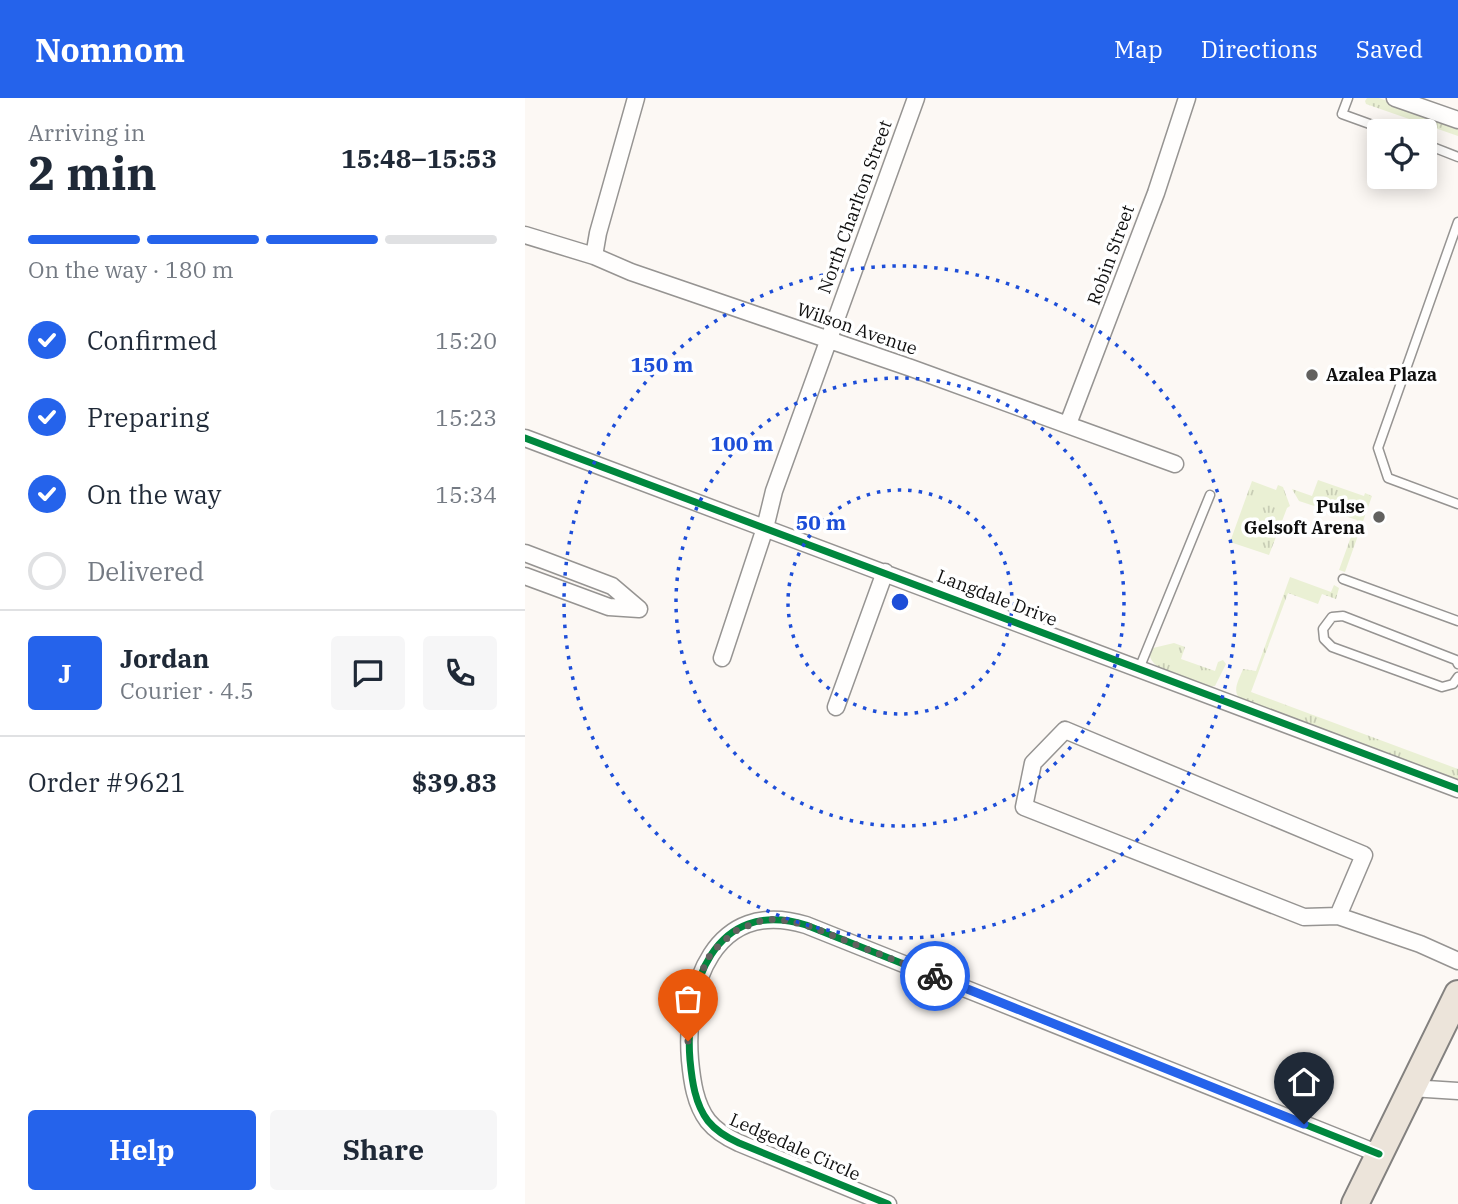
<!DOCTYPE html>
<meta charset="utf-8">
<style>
:root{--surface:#fff;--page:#f6f6f7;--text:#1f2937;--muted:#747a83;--line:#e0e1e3;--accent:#2563eb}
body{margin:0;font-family:"IBM Plex Serif",serif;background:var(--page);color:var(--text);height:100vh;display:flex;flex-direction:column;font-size:26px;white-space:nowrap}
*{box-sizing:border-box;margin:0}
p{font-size:23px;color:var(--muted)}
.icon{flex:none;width:38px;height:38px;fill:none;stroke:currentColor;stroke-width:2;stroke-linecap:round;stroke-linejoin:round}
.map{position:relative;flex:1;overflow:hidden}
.details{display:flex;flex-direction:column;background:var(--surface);width:525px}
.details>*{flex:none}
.buttons{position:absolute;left:842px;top:21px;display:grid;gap:14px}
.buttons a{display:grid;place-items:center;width:70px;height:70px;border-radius:7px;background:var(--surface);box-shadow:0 4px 18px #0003;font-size:35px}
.pin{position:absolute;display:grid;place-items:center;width:60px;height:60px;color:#fff;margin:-72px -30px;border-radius:50% 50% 50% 0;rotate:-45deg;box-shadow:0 0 7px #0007}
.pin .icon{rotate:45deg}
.courier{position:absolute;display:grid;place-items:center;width:70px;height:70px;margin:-35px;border:5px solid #2563eb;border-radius:50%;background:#fff;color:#222;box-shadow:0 2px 9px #0007}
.headline em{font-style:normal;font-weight:700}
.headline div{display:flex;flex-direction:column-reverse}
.headline{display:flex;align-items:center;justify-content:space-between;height:119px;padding:0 28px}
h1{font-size:46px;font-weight:700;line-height:52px}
.bar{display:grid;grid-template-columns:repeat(4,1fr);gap:10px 7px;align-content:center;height:84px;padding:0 28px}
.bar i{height:9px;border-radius:5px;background:var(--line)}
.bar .selected{background:var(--accent)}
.bar p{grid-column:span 4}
.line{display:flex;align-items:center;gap:18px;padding:0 28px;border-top:2px solid var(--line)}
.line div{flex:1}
.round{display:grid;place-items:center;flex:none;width:74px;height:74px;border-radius:7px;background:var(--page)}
ol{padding:0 28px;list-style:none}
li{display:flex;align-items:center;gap:21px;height:77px}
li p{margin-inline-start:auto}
li .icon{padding:7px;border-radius:50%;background:var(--accent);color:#fff;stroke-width:4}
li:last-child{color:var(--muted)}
li i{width:38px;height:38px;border:4px solid var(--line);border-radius:50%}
.button{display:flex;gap:14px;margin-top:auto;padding:14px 28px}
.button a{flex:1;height:80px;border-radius:7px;background:var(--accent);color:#fff;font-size:28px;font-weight:700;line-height:80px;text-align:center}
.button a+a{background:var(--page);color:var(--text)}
header{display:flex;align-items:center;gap:42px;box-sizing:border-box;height:98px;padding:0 35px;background:var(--accent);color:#fff}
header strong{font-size:33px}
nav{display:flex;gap:38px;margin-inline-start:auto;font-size:24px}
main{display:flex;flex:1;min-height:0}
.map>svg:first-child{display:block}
.grass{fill:url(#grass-tufts)}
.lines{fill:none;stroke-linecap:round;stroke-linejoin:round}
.lane-casing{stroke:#969492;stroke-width:11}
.street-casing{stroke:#969492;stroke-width:19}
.primary-casing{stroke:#83817f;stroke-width:30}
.lane{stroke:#fffefd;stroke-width:8}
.street{stroke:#fffefd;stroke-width:16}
.primary{stroke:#ece4da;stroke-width:26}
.cycleway-casing{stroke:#fff;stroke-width:11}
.cycleway{stroke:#00873e;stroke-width:7}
.done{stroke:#62615f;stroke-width:7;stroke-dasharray:0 12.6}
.route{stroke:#2563eb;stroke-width:9}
.ring{fill:none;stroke:#1d4ed8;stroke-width:3.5;stroke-dasharray:3.5 7}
.poi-dot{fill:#62615f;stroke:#fff;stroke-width:2.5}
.labels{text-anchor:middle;stroke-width:7;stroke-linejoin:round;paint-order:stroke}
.street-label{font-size:18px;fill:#0f0f0f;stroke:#fff}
.poi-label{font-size:18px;font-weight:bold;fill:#0f0f0f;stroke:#fff;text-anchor:start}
.centre{fill:#1d4ed8;stroke:#fff;stroke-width:3.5}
.ring-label{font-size:21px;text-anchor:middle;font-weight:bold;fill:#1d4ed8;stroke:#fff;stroke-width:7;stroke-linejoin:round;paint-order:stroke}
</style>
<header>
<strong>Nomnom</strong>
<nav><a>Map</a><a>Directions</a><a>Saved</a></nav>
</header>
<main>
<section class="details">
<div class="headline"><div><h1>2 min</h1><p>Arriving in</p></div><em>15:48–15:53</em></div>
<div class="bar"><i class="selected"></i><i class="selected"></i><i class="selected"></i><i></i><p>On the way · 180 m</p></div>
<ol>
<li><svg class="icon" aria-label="check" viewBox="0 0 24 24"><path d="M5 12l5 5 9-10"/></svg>Confirmed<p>15:20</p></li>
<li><svg class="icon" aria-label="check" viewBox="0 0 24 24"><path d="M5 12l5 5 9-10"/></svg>Preparing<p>15:23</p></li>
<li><svg class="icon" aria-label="check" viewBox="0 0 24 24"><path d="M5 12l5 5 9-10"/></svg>On the way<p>15:34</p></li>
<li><i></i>Delivered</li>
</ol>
<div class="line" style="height:126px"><b class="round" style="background:var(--accent);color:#fff">J</b><div><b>Jordan</b><p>Courier · 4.5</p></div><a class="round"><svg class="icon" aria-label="chat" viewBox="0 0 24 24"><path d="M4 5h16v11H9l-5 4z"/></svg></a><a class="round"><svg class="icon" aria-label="phone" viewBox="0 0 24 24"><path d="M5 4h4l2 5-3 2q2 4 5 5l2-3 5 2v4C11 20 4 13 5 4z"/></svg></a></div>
<div class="line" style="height:91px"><div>Order #9621</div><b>$39.83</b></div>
<div class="button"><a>Help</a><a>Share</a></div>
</section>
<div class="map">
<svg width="933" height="1106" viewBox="0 0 933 1106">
<defs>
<pattern id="grass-tufts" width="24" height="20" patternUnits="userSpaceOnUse" patternTransform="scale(1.75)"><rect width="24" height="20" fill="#eaf0d4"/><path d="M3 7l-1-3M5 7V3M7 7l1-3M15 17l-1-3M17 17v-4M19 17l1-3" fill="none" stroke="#c8cdb5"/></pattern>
</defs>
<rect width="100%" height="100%" fill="#fcf8f4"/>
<path class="grass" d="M842 0H854L933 28V38L841 6 840 3Z
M793 382 839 398 840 395 847 398 820 474 814 472 832 422 774 403 767 391 787 398Z
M727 383 751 392 753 387 758 389 765 408 762 410 744 457 705 444Z
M765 479 806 494 809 487 814 490 811 501 797 496 793 506 763 495 726 594 933 671V683L716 602C706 593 714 582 718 571L731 573Z
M649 545 660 549 656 561 690 573 693 564 698 562 701 566 690 588 683 589C665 582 627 576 624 555L628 550Z"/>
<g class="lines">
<g class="lane-casing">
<path id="lane" d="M823 0 817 16 864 33
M900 46 933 59
M933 124 853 350 863 380 933 406
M818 481 933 523
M933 566 931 562 818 518 807 519 798 531 799 541 807 549 917 589 928 586 933 579
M614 571 685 397"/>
</g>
<g class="street-casing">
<path id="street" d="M870 0 933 22
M0 137 69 158 106 174 386 270 650 366
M69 158 73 135 111 0
M543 326 631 95 662 0
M0 340 933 691
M0 455 87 488 114 511
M0 478 84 509 114 511
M197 560 240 430 249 393 391 0
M311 609 360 474
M813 818 839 757 540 632 508 665 499 709 779 819 813 818 895 846 933 863
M886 990 933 993
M363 1106 214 1045C203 1040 191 1033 183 1023 170 1006 167 983 165 962 159 889 189 799 281 827L854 1056"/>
</g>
<g class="primary-casing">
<path id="primary" d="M830 1106 933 896"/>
</g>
<use href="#lane" class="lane"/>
<use href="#street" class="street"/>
<use href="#primary" class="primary"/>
<g class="cycleway-casing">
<path id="cycleway" d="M0 340 933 691
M363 1106 214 1045C203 1040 191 1033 183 1023 170 1006 167 983 165 962 159 889 189 799 281 827L854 1056"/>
</g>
<use href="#cycleway" class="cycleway"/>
</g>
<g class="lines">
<path class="done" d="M163 943 172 883 186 855 210 833 238 822 253 821 281 827 410 878"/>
<path class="route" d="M410 878 779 1026"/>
</g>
<g class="ring">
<circle cx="375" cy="504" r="112"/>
<circle cx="375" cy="504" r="224"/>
<circle cx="375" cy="504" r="336"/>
</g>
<g class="poi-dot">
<circle cx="787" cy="277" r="7"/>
<circle cx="854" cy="419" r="7"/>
</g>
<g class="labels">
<g class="street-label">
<text transform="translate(330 109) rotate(-70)" y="6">North Charlton Street</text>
<text transform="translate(586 157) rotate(-70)" y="6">Robin Street</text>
<text transform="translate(332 231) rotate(19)" y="6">Wilson Avenue</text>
<text transform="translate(472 500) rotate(21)" y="6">Langdale Drive</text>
<text transform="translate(270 1049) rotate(24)" y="6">Ledgedale Circle</text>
</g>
<g class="poi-label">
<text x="801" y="283">Azalea Plaza</text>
<text x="840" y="415" text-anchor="end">Pulse<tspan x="840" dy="21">Gelsoft Arena</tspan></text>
</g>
</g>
<circle cx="375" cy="504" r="10" class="centre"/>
<g class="ring-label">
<text x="137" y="274">150 m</text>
<text x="217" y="353">100 m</text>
<text x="296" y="432">50 m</text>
</g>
</svg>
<div class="buttons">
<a><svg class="icon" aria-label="locate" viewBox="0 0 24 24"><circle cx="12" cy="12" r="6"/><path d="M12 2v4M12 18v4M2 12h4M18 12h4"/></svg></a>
</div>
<div class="pin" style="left:163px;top:943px;background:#ea580c"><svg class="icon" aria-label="bag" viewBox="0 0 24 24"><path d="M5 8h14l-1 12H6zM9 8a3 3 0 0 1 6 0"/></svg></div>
<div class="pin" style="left:779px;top:1026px;background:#1f2937"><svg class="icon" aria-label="home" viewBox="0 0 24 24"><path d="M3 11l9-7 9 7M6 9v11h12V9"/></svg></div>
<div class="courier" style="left:410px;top:878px"><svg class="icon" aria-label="bike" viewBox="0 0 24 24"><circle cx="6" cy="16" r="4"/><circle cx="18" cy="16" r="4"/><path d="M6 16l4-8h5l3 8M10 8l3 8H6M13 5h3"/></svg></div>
</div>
</main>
